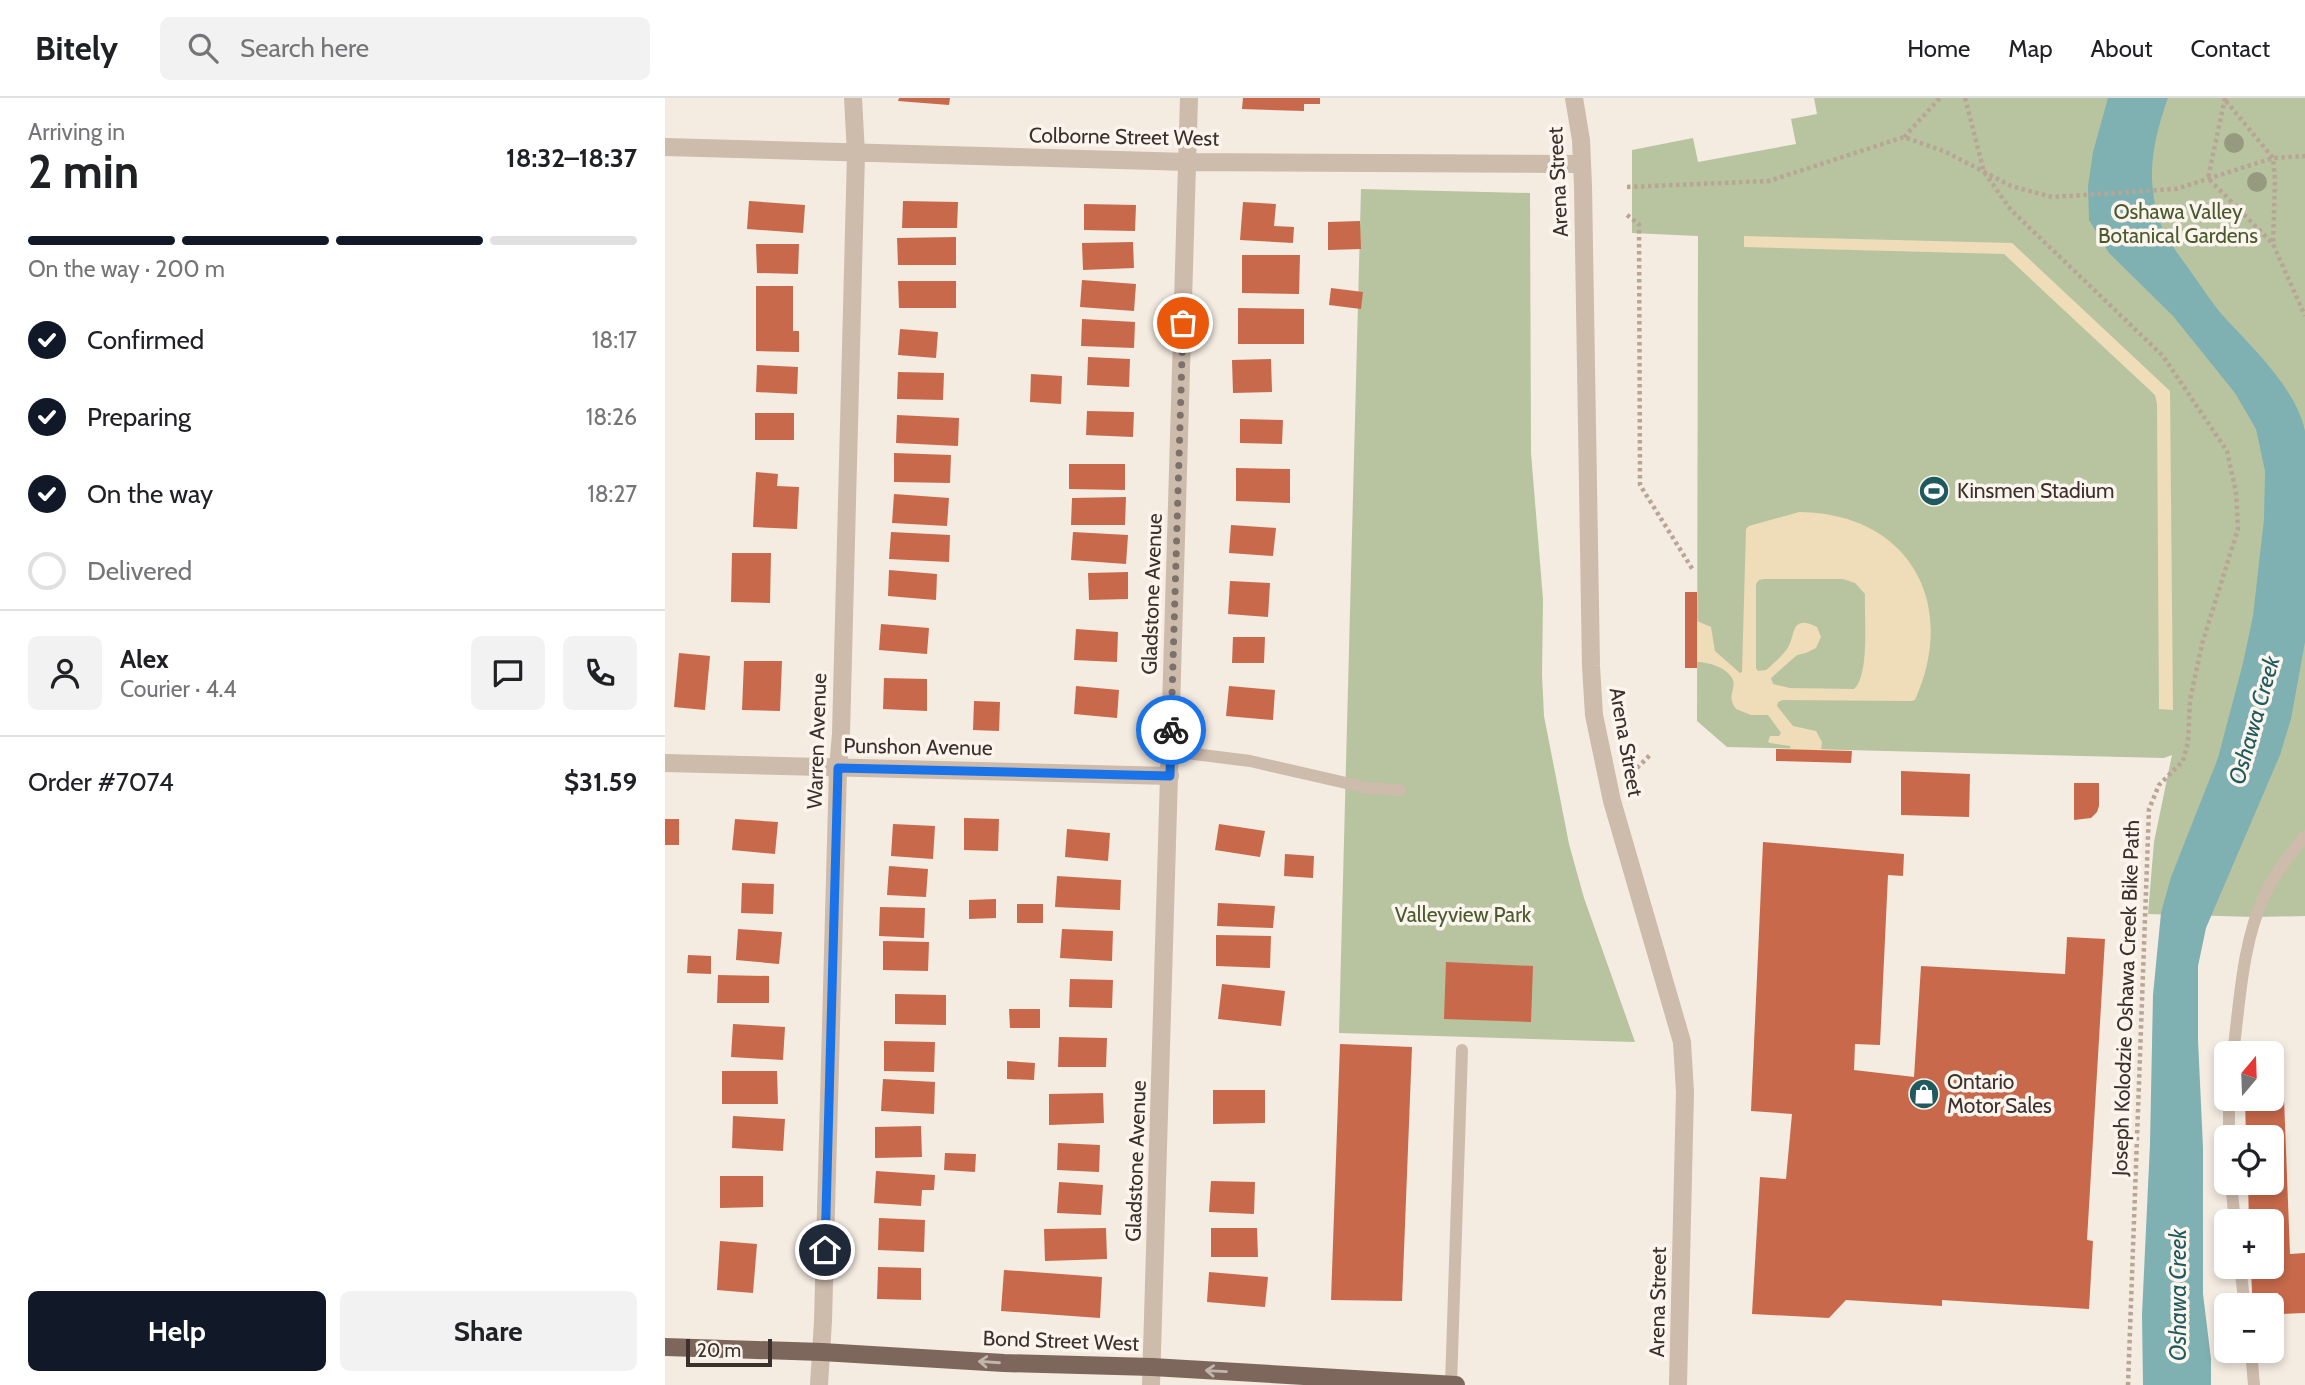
<!DOCTYPE html>
<meta charset="utf-8">
<style>
:root{--surface:#fff;--page:#f2f2f2;--text:#202124;--muted:#757577;--line:#e0e0e0;--accent:#111827}
body{margin:0;font-family:Cabin,sans-serif;background:var(--page);color:var(--text);height:100vh;display:flex;flex-direction:column;font-size:26px;white-space:nowrap}
*{box-sizing:border-box;margin:0}
p{font-size:23px;color:var(--muted)}
.icon{flex:none;width:38px;height:38px;fill:none;stroke:currentColor;stroke-width:2;stroke-linecap:round;stroke-linejoin:round}
.map{position:relative;flex:1;overflow:hidden}
.drawer{display:flex;flex-direction:column;background:var(--surface);width:665px}
.drawer>*{flex:none}
.needle{width:46px;rotate:19deg}
.fabs{position:absolute;left:1549px;top:943px;display:grid;gap:14px}
.fabs a{display:grid;place-items:center;width:70px;height:70px;border-radius:10px;background:var(--surface);box-shadow:0 4px 10px #0003;font-size:35px}
.scale{position:absolute;left:21px;bottom:18px;width:86px;box-sizing:border-box;padding-left:7px;border:4px solid #3b302b;border-top:0;font-size:19px;line-height:24px;white-space:nowrap;color:#3b302b;-webkit-text-stroke:5px #fbf5ee;paint-order:stroke}
.pin{position:absolute;display:grid;place-items:center;width:60px;height:60px;color:#fff;margin:-30px;border:4px solid #fff;border-radius:50%;box-shadow:0 2px 7px #0007}
.courier{position:absolute;display:grid;place-items:center;width:70px;height:70px;margin:-35px;border:5px solid #1a73e8;border-radius:50%;background:#fff;color:#222;box-shadow:0 2px 9px #0007}
.head em{font-style:normal;font-weight:700}
.head div{display:flex;flex-direction:column-reverse}
.head{display:flex;align-items:center;justify-content:space-between;height:119px;padding:0 28px}
h1{font-size:46px;font-weight:700;line-height:52px}
.bar{display:grid;grid-template-columns:repeat(4,1fr);gap:10px 7px;align-content:center;height:84px;padding:0 28px}
.bar i{height:9px;border-radius:5px;background:var(--line)}
.bar .current{background:var(--accent)}
.bar p{grid-column:span 4}
.line{display:flex;align-items:center;gap:18px;padding:0 28px;border-top:2px solid var(--line)}
.line div{flex:1}
.round{display:grid;place-items:center;flex:none;width:74px;height:74px;border-radius:10px;background:var(--page)}
ol{padding:0 28px;list-style:none}
li{display:flex;align-items:center;gap:21px;height:77px}
li p{margin-inline-start:auto}
li .icon{padding:7px;border-radius:50%;background:var(--accent);color:#fff;stroke-width:4}
li:last-child{color:var(--muted)}
li i{width:38px;height:38px;border:4px solid var(--line);border-radius:50%}
.button{display:flex;gap:14px;margin-top:auto;padding:14px 28px}
.button a{flex:1;height:80px;border-radius:10px;background:var(--accent);color:#fff;font-size:28px;font-weight:700;line-height:80px;text-align:center}
.button a+a{background:var(--page);color:var(--text)}
header{display:flex;align-items:center;gap:42px;box-sizing:border-box;height:98px;padding:0 35px;background:var(--surface);border-bottom:2px solid var(--line)}
header strong{font-size:33px}
nav{display:flex;gap:38px;margin-inline-start:auto;font-size:24px}
.search{width:490px;height:63px;background:var(--page);display:flex;align-items:center;gap:18px;box-sizing:border-box;padding:0 24px;border-radius:10px;color:var(--muted);font-size:26px}
main{display:flex;flex:1;min-height:0}
.map>svg:first-child{display:block}
.green{fill:#b8c4a0}
.sand{fill:#efdcb8;fill-rule:evenodd}
.water{fill:#7fb0b2}
.building{fill:#c8694b}
.lines{fill:none;stroke-linecap:round;stroke-linejoin:round}
.path{stroke:#b9a596;stroke-width:4.5;stroke-dasharray:3.5 3.5;stroke-linecap:butt}
.lane{stroke:#cdbbac;stroke-width:12}
.street{stroke:#cdbbac;stroke-width:18}
.primary{stroke:#7d675c;stroke-width:18}
.tree{fill:#969b7f}
.oneway{stroke:#c2b5ac}
.done{stroke:#7c716b;stroke-width:7;stroke-dasharray:0 12.6}
.route{stroke:#1a73e8;stroke-width:9}
.labels{text-anchor:middle;stroke-width:7;stroke-linejoin:round;paint-order:stroke}
.street-label{font-size:21px;fill:#3b302b;stroke:#fbf5ee}
.park-label{font-size:21px;fill:#4a5a2e;stroke:#fbf5ee}
.poi-label{font-size:21px;fill:#3b302b;stroke:#fbf5ee;text-anchor:start}
.water-label{font-size:23px;font-style:italic;fill:#1f5a5e;stroke:#fbf5ee}
</style>
<header>
<strong>Bitely</strong>
<div class="search"><svg class="icon" aria-label="search" viewBox="0 0 24 24"><circle cx="10" cy="10" r="6"/><path d="M15 15l6 6"/></svg>Search here</div>
<nav><a>Home</a><a>Map</a><a>About</a><a>Contact</a></nav>
</header>
<main>
<section class="drawer">
<div class="head"><div><h1>2 min</h1><p>Arriving in</p></div><em>18:32–18:37</em></div>
<div class="bar"><i class="current"></i><i class="current"></i><i class="current"></i><i></i><p>On the way · 200 m</p></div>
<ol>
<li><svg class="icon" aria-label="check" viewBox="0 0 24 24"><path d="M5 12l5 5 9-10"/></svg>Confirmed<p>18:17</p></li>
<li><svg class="icon" aria-label="check" viewBox="0 0 24 24"><path d="M5 12l5 5 9-10"/></svg>Preparing<p>18:26</p></li>
<li><svg class="icon" aria-label="check" viewBox="0 0 24 24"><path d="M5 12l5 5 9-10"/></svg>On the way<p>18:27</p></li>
<li><i></i>Delivered</li>
</ol>
<div class="line" style="height:126px"><a class="round"><svg class="icon" aria-label="person" viewBox="0 0 24 24"><circle cx="12" cy="8" r="4"/><path d="M4 21q1-7 8-7t8 7"/></svg></a><div><b>Alex</b><p>Courier · 4.4</p></div><a class="round"><svg class="icon" aria-label="chat" viewBox="0 0 24 24"><path d="M4 5h16v11H9l-5 4z"/></svg></a><a class="round"><svg class="icon" aria-label="phone" viewBox="0 0 24 24"><path d="M5 4h4l2 5-3 2q2 4 5 5l2-3 5 2v4C11 20 4 13 5 4z"/></svg></a></div>
<div class="line" style="height:91px"><div>Order #7074</div><b>$31.59</b></div>
<div class="button"><a>Help</a><a>Share</a></div>
</section>
<div class="map">
<svg width="1640" height="1287" viewBox="0 0 1640 1287">
<rect width="100%" height="100%" fill="#f4ebe1"/>
<path class="green" d="M1149 0H1640V818L1590 819 1483 816 1489 744 1507 657 1499 660 1062 649 1032 623 1033 138 967 135V52L1028 40 1033 64 1131 46 1126 21 1152 16Z
M696 91 865 95 866 355 878 501 877 577 879 618 904 746 919 800 970 944 674 935Z"/>
<path class="sand" d="M1079 138 1347 145 1505 293 1508 612 1494 611 1492 306 1490 297 1339 156 1079 149Z
M1134 414C1243 415 1294 504 1250 602L1246 603 1118 602 1113 604 1112 608 1128 628 1151 633 1157 644 1156 652H1126L1125 648 1105 645 1103 644 1105 638H1114L1116 635 1103 617H1086L1071 611C1061 597 1071 593 1068 582 1063 570 1044 564 1032 564V523L1046 529 1050 553 1075 575 1077 574 1081 431 1084 428ZM1178 481 1190 485 1200 496C1199 518 1205 577 1189 591L1125 590 1108 586 1106 580 1132 557 1141 555 1151 550 1156 539 1152 529C1124 515 1131 540 1122 551 1116 559 1108 566 1101 572L1093 573 1091 570V486L1094 482 1099 481Z"/>
<path class="water" d="M1443 0H1503C1488 42 1480 80 1495 124 1501 142 1516 159 1526 174 1537 189 1548 207 1561 221 1589 251 1631 291 1640 333V544L1626 621 1615 657 1541 830 1533 868V942L1538 1050V1196L1546 1261V1287H1478L1477 1217 1485 1046 1488 897 1496 815 1506 779 1553 660 1578 565 1588 518 1599 421 1600 373 1591 331 1570 295 1508 218 1444 155 1424 122 1423 88 1428 54Z"/>
<path class="building" d="M234 0H285L284 7 233 3Z
M578 0H655V6H639V13L577 11Z
M84 103 140 107 138 135 82 131Z
M238 103 293 104 292 130H237Z
M578 104 611 106 609 128 629 129 628 145 575 142Z
M419 106 471 107 470 133 419 132Z
M695 123 696 151 663 152V124Z
M291 139V167H233L232 140Z
M468 144 469 170 418 172 417 145Z
M91 146H134L133 176 92 175Z
M577 157H635L634 196 577 195Z
M417 182 471 186 469 213 415 209Z
M233 183H291V210H234Z
M91 188H128V233H134V254L91 253Z
M666 190 698 194 696 211 664 207Z
M573 210 639 211V246H573Z
M417 221 470 224 469 250 416 248Z
M235 231 273 234 271 260 233 257Z
M423 259 465 261 464 289 422 287Z
M606 261 607 294 568 295 567 262Z
M92 267 133 269 132 296 91 294Z
M233 274 279 275 278 302 232 301Z
M366 276 397 278 396 306 365 304Z
M422 313 469 314 468 339 421 337Z
M90 315H129V342H90Z
M232 317 294 320 293 348 231 345Z
M575 321 618 322 617 346 575 345Z
M229 355 286 357 285 385 229 384Z
M404 366H460V392L404 391Z
M571 370 625 371V405L571 403Z
M91 374 113 376 112 388 134 389 132 431 88 429Z
M229 396 284 400 282 428 227 425Z
M461 399 460 427H406L407 400Z
M566 427 611 430 608 458 564 455Z
M226 434 285 437 284 464 224 461Z
M408 434 463 437 461 466 406 462Z
M67 455H106L105 505 66 504Z
M224 472 272 476 271 502 223 498Z
M463 474V501L424 502 423 475Z
M565 483 605 485 603 519 563 516Z
M1020 494H1032V570H1020Z
M216 526 264 530 262 556 214 552Z
M411 531 453 534 452 564 409 562Z
M568 539H600L599 565H567Z
M14 555 45 558 40 612 9 609Z
M79 563H117L115 613 77 612Z
M219 580 262 581V613L218 611Z
M411 588 454 592 452 620 409 616Z
M564 588 610 592 608 622 561 618Z
M309 603 335 604 334 633 308 632Z
M1111 651 1187 653 1186 665 1111 663Z
M1236 673 1305 676 1304 719 1236 717Z
M1409 685H1434V708L1432 714 1426 720 1409 722Z
M299 720 334 721 333 753 299 752Z
M0 721H14V747H0Z
M70 721 113 724 110 756 67 752Z
M228 726 270 728 268 761 226 758Z
M554 726 600 733 595 759 550 752Z
M402 731 445 735 443 763 400 759Z
M1098 744 1239 756 1238 778 1223 777 1215 947 1190 946 1189 972 1249 979 1256 868 1400 876 1402 839 1440 841 1422 1142 1428 1143 1424 1211 1277 1202V1208L1181 1202 1164 1220 1087 1216 1095 1079 1121 1081 1127 1016 1086 1013Z
M620 756 649 758 648 780 619 778Z
M224 768 263 771 261 799 222 797Z
M392 778 456 782 455 812 390 809Z
M77 785 109 786 108 816 76 815Z
M331 801V820L304 821V802Z
M553 805 610 808 608 830 552 828Z
M352 806H378V825H352Z
M215 809 260 810 259 840 214 838Z
M73 831 117 834 114 866 71 862Z
M397 831 448 833 447 863 395 860Z
M551 837 606 838 605 870 551 868Z
M218 843 264 844 263 873 218 872Z
M23 857 46 858V876L22 875Z
M781 864 868 868 866 924 779 921Z
M53 877 104 878V905H52Z
M405 881 448 882 447 910 404 909Z
M557 886 620 893 616 928 553 921Z
M230 896 281 897V927L230 926Z
M344 911H375V930H345Z
M68 926 120 929 118 962 66 959Z
M394 939 442 940 441 969H393Z
M219 943 270 944 269 974 219 973Z
M675 946 747 949 737 1203 666 1202Z
M342 963 370 965 369 982 342 981Z
M57 973H112L113 1006H57Z
M1606 975H1618L1625 1156 1640 1155V1215L1613 1216V1195H1587L1586 1169H1606V1124H1584L1583 1085H1606V1040H1581L1580 1001H1606Z
M218 981 270 984 269 1016 216 1013Z
M548 992H600V1025L548 1026Z
M438 995 439 1025 384 1027V996Z
M68 1018 120 1021 118 1053 67 1050Z
M256 1028 257 1059 210 1060V1029Z
M393 1045 435 1047 434 1074 392 1072Z
M280 1055 311 1056 310 1074 279 1072Z
M211 1073 270 1077 269 1092H257L256 1108 209 1105Z
M55 1078H98V1109L55 1110Z
M546 1083 590 1084 589 1116 544 1114Z
M394 1084 438 1087 436 1117 392 1115Z
M214 1120 260 1122 259 1154 213 1152Z
M441 1130 442 1161 380 1163 379 1131Z
M546 1130H592L593 1159H546Z
M55 1143 92 1146 88 1195 52 1192Z
M213 1169 256 1170V1202L212 1201Z
M339 1172 437 1179 435 1220 336 1213Z
M544 1174 603 1179 600 1209 542 1204Z"/>
<g class="lines">
<path class="path" d="M1300 0 1319 74 1346 112 1498 258 1562 353 1571 394 1573 431 1537 546 1525 602 1523 644 1518 663 1494 687 1484 711 1463 1287
M1560 0 1543 80 1608 146 1640 218
M1561 3 1608 60 1610 83 1608 146
M1239 39 1275 0
M962 89 1104 83 1239 39 1281 54 1346 88 1387 99 1511 91 1608 60 1640 58
M962 117 974 126 975 387 1028 472
M972 670 986 656"/>
<path class="lane" d="M505 653 585 663 703 690 735 692
M1568 956C1575 902 1577 845 1600 796 1609 776 1626 755 1640 738
M1564 1040V1001
M1566 1085 1570 1124
M1575 1169 1580 1208
M1586 1253 1589 1287
M786 1287 797 952"/>
<path class="street" d="M909 0 916 42 918 88 926 568 929 617 947 703 1017 944 1020 994 1013 1287
M0 49 523 64 916 66
M0 665 505 678
M154 1287 158 1223 173 670 176 636 191 56 188 0
M486 1287 524 0"/>
<path class="primary" d="M0 1249 157 1254 339 1265 487 1269 791 1287"/>
</g>
<g class="tree">
<circle cx="1569" cy="45" r="10"/>
<circle cx="1592" cy="84" r="10"/>
</g>
<defs><path id="oneway-shaft" d="M-6 0H5M1.5-3L5.5 0L1.5 3" fill="none" stroke-width="1.6" stroke-linecap="round" stroke-linejoin="round" transform="scale(1.75)"/></defs>
<g class="oneway">
<use href="#oneway-shaft" transform="translate(324 1264) rotate(-176)"/>
<use href="#oneway-shaft" transform="translate(551 1273) rotate(-177)"/>
</g>
<g class="lines">
<path class="done" d="M506 632 518 225"/>
<path class="route" d="M160 1152 173 670 505 678 506 632"/>
</g>
<defs>
<g id="stadium-disc" transform="scale(1.575)"><circle r="9.5" fill="#1f5a5e" stroke="#fbf5ee"/><path d="M0-5a6.5 5 0 1 0 0 10a6.5 5 0 1 0 0-10ZM-3.5-1.8h7v3.6h-7Z" fill="#fff"/></g>
<g id="shop-disc" transform="scale(1.575)"><circle r="9.5" fill="#1f5a5e" stroke="#fbf5ee"/><path d="M-5-2.5h2.3a2.7 3.5 0 0 1 5.4 0H5L5.5 6h-11ZM-1.5-2.5h3a1.5 2.3 0 0 0-3 0Z" fill="#fff"/></g>
</defs>
<g fill-rule="evenodd">
<use href="#stadium-disc" x="1269" y="393"/>
<use href="#shop-disc" x="1259" y="996"/>
</g>
<g class="labels">
<g class="street-label">
<text transform="translate(459 39) rotate(1)" y="7">Colborne Street West</text>
<text transform="translate(893 84) rotate(-93)" y="7">Arena Street</text>
<text transform="translate(487 496) rotate(-88)" y="7">Gladstone Avenue</text>
<text transform="translate(152 643) rotate(-88)" y="7">Warren Avenue</text>
<text transform="translate(961 644) rotate(80)" y="7">Arena Street</text>
<text transform="translate(253 649) rotate(1)" y="7">Punshon Avenue</text>
<text transform="translate(1461 900) rotate(-88)" y="7">Joseph Kolodzie Oshawa Creek Bike Path</text>
<text transform="translate(471 1063) rotate(-88)" y="7">Gladstone Avenue</text>
<text transform="translate(993 1204) rotate(-89)" y="7">Arena Street</text>
<text transform="translate(396 1243) rotate(2)" y="7">Bond Street West</text>
</g>
<g class="park-label">
<text x="1513" y="121">Oshawa Valley<tspan x="1513" dy="24">Botanical Gardens</tspan></text>
<text x="798" y="824">Valleyview Park</text>
</g>
<g class="poi-label">
<text x="1292" y="400">Kinsmen Stadium</text>
<text x="1282" y="991">Ontario<tspan x="1282" dy="24">Motor Sales</tspan></text>
</g>
<g class="water-label">
<text transform="translate(1589 622) rotate(-74)" y="8">Oshawa Creek</text>
<text transform="translate(1513 1197) rotate(-90)" y="8">Oshawa Creek</text>
</g>
</g>
</svg>
<div class="fabs">
<a><svg class="needle" viewBox="-14 -14 28 28"><path d="M0-13l5 13h-10z" fill="#e53935"/><path d="M0 13l5-13h-10z" fill="#757577"/></svg></a>
<a><svg class="icon" aria-label="locate" viewBox="0 0 24 24"><circle cx="12" cy="12" r="6"/><path d="M12 2v4M12 18v4M2 12h4M18 12h4"/></svg></a>
<a>+</a>
<a>−</a>
</div>
<div class="scale">20 m</div>
<div class="pin" style="left:518px;top:225px;background:#ea580c"><svg class="icon" aria-label="bag" viewBox="0 0 24 24"><path d="M5 8h14l-1 12H6zM9 8a3 3 0 0 1 6 0"/></svg></div>
<div class="pin" style="left:160px;top:1152px;background:#1f2937"><svg class="icon" aria-label="home" viewBox="0 0 24 24"><path d="M3 11l9-7 9 7M6 9v11h12V9"/></svg></div>
<div class="courier" style="left:506px;top:632px"><svg class="icon" aria-label="bike" viewBox="0 0 24 24"><circle cx="6" cy="16" r="4"/><circle cx="18" cy="16" r="4"/><path d="M6 16l4-8h5l3 8M10 8l3 8H6M13 5h3"/></svg></div>
</div>
</main>
